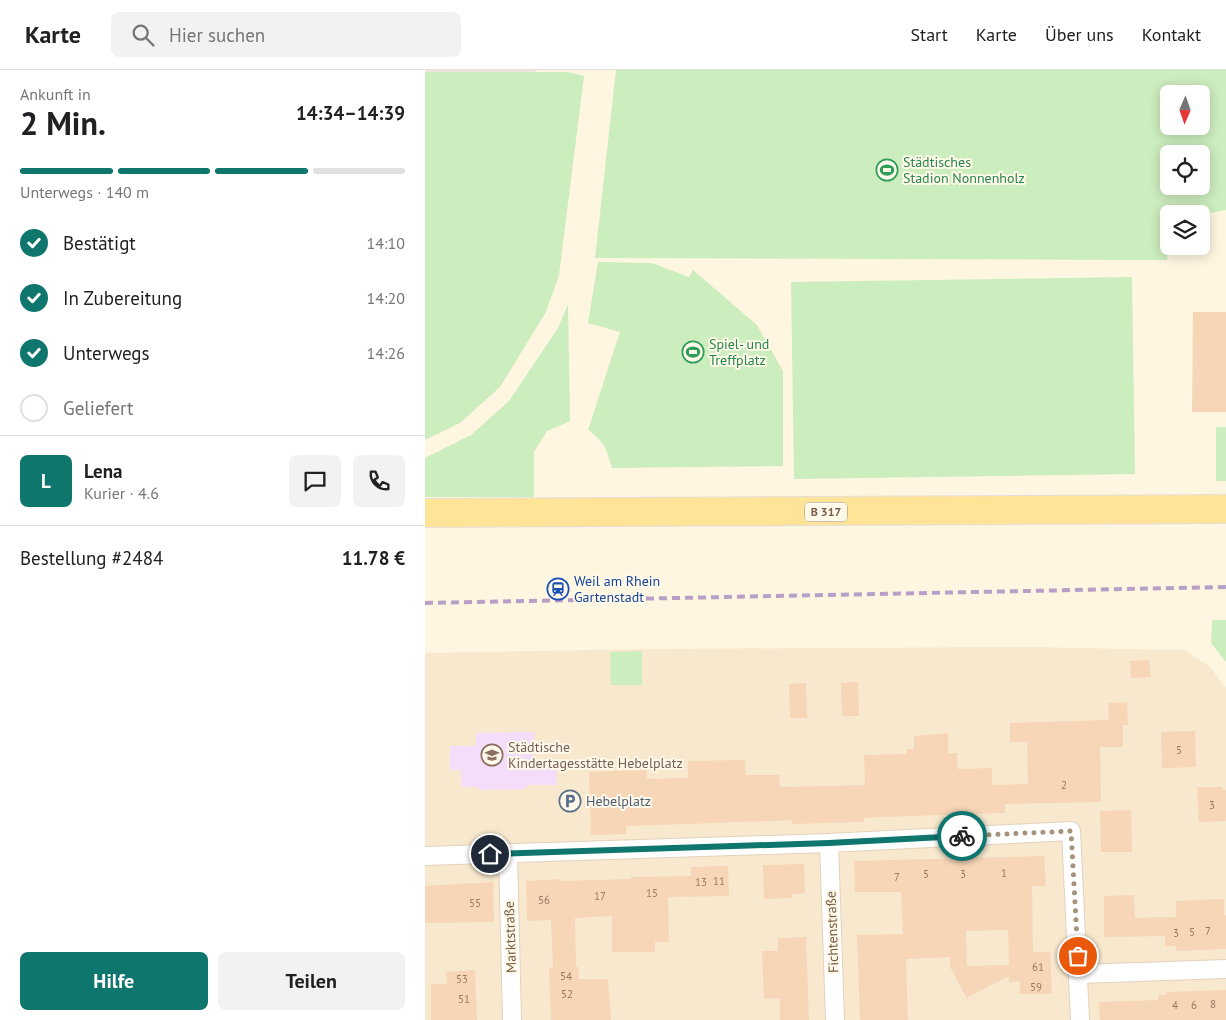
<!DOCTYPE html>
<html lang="de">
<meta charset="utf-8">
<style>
:root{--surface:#fff;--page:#f2f2f2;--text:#202124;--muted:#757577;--line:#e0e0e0;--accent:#0f766e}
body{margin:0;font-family:"PT Sans",sans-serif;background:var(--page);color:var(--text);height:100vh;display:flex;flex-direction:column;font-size:19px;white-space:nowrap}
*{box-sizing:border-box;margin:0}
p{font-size:16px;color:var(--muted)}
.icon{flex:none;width:28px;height:28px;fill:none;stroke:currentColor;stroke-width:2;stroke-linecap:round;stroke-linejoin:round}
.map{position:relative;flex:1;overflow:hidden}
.sheet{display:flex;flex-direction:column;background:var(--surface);width:425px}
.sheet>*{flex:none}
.needle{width:32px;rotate:182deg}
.fabs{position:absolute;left:735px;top:15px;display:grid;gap:10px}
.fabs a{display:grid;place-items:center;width:50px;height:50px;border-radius:8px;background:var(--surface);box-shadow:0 2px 12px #0003;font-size:25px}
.pin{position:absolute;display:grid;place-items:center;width:42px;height:42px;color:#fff;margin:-21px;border:2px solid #fff;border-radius:50%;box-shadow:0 1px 5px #0007}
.courier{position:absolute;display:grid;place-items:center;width:50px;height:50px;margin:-25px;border:4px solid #0f766e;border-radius:50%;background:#fff;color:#222;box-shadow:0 1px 6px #0007}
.headline em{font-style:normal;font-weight:800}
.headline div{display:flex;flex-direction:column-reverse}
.headline{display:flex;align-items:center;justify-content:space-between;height:85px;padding:0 20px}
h1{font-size:32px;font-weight:800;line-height:38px}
.bar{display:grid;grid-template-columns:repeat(4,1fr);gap:8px 5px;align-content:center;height:60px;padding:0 20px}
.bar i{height:6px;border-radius:4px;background:var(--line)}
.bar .current{background:var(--accent)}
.bar p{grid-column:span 4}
.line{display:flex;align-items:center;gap:12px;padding:0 20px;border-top:1px solid var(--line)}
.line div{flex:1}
.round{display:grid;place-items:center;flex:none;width:52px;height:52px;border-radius:8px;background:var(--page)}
ol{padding:0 20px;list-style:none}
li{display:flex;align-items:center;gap:15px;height:55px}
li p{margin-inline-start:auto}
li .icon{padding:5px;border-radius:50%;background:var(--accent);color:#fff;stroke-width:4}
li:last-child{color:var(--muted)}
li i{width:28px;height:28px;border:2px solid var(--line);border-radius:50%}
.primary-button{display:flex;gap:10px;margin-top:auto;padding:10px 20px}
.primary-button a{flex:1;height:58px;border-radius:8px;background:var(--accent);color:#fff;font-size:20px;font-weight:800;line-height:58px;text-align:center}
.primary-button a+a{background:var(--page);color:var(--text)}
header{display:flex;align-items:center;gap:30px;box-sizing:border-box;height:70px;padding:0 25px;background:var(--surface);border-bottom:1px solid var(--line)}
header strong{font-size:24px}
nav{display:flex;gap:28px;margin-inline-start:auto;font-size:18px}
.search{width:350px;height:45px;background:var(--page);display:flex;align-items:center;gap:12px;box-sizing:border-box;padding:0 18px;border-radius:8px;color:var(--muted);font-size:19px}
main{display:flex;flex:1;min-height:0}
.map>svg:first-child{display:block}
.residential{fill:#f7e8ce}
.industrial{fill:#ece6dc}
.education{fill:#f3ddfa}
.green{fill:#ccedbe;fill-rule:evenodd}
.building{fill:#f6d6b6;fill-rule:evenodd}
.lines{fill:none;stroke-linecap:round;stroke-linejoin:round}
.minor-casing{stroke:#e3d2bc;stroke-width:20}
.primary-casing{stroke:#e4deda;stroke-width:30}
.minor{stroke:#fff;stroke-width:18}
.primary{stroke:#ffe397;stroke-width:28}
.rail{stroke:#b99ec8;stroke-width:4;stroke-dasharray:8 5;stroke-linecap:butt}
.done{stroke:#a7927b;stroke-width:5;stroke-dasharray:0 9}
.route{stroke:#0f766e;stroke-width:6}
.labels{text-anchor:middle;stroke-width:4;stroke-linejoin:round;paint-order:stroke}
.number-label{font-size:11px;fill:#987a61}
.shield{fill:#fff9e9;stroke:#a08b76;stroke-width:1}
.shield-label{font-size:12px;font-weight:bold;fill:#785c45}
.leisure-label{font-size:14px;fill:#27864d;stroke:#fff9e9;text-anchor:start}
.transit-label{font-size:14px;fill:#164399;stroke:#fff9e9;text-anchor:start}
.education-label{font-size:14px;fill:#785e54;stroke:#fff9e9;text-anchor:start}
.service-label{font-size:14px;fill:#4e5e75;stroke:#fff9e9;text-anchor:start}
.street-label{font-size:14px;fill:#785c45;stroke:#fff9e9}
</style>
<header>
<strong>Karte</strong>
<div class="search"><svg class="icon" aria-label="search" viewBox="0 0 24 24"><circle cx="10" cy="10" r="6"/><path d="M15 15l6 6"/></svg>Hier suchen</div>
<nav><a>Start</a><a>Karte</a><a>Über uns</a><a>Kontakt</a></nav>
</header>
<main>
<section class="sheet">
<div class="headline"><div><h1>2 Min.</h1><p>Ankunft in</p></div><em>14:34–14:39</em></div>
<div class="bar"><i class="current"></i><i class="current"></i><i class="current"></i><i></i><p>Unterwegs · 140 m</p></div>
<ol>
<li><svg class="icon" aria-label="check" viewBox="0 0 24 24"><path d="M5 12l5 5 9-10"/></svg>Bestätigt<p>14:10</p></li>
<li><svg class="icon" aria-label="check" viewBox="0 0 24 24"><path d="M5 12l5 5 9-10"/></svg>In Zubereitung<p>14:20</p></li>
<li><svg class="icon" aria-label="check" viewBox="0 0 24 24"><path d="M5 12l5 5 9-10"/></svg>Unterwegs<p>14:26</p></li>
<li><i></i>Geliefert</li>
</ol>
<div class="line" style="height:90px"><b class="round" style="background:var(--accent);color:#fff">L</b><div><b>Lena</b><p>Kurier · 4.6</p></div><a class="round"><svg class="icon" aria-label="chat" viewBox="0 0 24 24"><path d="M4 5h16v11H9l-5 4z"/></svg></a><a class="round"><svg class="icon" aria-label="phone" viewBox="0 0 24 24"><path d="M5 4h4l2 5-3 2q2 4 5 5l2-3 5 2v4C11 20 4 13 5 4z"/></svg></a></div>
<div class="line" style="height:65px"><div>Bestellung #2484</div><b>11.78 €</b></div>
<div class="primary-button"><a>Hilfe</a><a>Teilen</a></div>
</section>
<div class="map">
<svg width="801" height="950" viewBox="0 0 801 950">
<rect width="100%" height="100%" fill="#fef6e0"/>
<path class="residential" d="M599 577 760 580 785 597 801 618V950H0V583L219 579Z"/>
<path class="industrial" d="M0 0H111L110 2H0Z"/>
<path class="education" d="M109 662V695H118L119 698 132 697V715H102L101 719 54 720 53 717H37L36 700H25V676H51V663Z"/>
<path class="green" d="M191 0H801V140L776 145V144H744V176L742 190 170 188ZM744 24H776V56H744ZM744 84H776V116H744Z
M0 2H143L159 6 134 205 121 242 75 317 35 353 0 370Z
M173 192 227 193 264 207 268 200 332 255 358 301V396L187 398C181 377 180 373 163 360L195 262 163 253Z
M707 207 710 404 369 409 366 212Z
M143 234 145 351 122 361 109 382V427H0V388L46 365 84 331 133 258Z
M791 357H801V411H791Z
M787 550H801V592L786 573Z
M217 581V615H186L185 582Z"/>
<path class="building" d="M768 242H801V342H767Z
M724 590 726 607 706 608 705 591Z
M433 612 434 646H417L416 613Z
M381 613 382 648H365L364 614Z
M702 632 703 655H698V677H675L676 732 580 734V743L455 747 439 748V752L367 754V750L349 751 201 756V764L166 765 164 702 221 700 222 709 263 708V691L320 690 321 705H354L355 717 440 715 439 685 482 684V679H489V666L523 663V683H532L533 699 567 698V715L603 714 602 672H585V653L684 650 683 633Z
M770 661 771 697 737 698 736 662Z
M772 717H797V720H801V751L774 752Z
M706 740 707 782H676L675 741Z
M619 786 621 816H607L608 882H625L627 924H595V911L584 912V906L543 927V930L525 897V887L481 889 483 950H435L432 865 478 864 476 822H430L429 791ZM583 860 584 895 542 896 541 861Z
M379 794 380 823 367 824V828L339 829 338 795Z
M303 796 304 826 243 827 244 872H230V882H187V846L150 848 151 897H153L154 909H183L186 950H126L124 898H128L126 850 102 851 101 811 137 809V811L206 809V807L266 806V797Z
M68 812 69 852 0 853V816Z
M709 825 710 848 751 847V831L799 829V846L801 845V879L751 881V876H740V866L679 867V826Z
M381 867 384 950H355V928L339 929 337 881H353V868Z
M50 900 52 950H6V914H22L21 902Z
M801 920V950H675L674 932 733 930V925H741V922Z"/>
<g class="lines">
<g class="minor-casing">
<path id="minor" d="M404 773 410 950
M83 783 87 950
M0 786 404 773 646 761 655 950
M654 904 801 899"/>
</g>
<g class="primary-casing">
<path id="primary" d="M0 443 801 439"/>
</g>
<use href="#minor" class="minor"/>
<use href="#primary" class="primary"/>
<path class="rail" d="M0 533 801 517"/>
</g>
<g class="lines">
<path class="done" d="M537 766 646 761 653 886"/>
<path class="route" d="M65 784 404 773 537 766"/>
</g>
<defs>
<g id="stadium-ring" transform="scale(1.125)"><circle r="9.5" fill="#fff9e9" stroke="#2e9e5b" stroke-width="1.5"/><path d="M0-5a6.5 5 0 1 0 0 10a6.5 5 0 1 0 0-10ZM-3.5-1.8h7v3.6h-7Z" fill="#2e9e5b"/></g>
<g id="station-ring" transform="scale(1.125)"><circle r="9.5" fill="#fff9e9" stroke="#1a4fb4" stroke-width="1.5"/><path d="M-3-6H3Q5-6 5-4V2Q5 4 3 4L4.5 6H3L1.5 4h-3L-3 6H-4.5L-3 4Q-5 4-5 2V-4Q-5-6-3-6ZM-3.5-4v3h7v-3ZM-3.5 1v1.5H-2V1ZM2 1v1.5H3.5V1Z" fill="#1a4fb4"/></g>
<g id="school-ring" transform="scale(1.125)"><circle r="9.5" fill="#fff9e9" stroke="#8d6e63" stroke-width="1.5"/><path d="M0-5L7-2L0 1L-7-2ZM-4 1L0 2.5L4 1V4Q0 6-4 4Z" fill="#8d6e63"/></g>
<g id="parking-ring" transform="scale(1.125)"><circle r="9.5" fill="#fff9e9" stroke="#5c6f8a" stroke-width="1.5"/><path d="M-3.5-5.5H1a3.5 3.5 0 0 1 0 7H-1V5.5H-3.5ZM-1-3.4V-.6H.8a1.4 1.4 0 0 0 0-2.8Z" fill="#5c6f8a"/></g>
</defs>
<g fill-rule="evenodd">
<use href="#stadium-ring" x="462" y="100"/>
<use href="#stadium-ring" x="268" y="282"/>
<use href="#station-ring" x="133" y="519"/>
<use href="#school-ring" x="67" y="685"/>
<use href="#parking-ring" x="145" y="731"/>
</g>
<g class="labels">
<g class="number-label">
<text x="754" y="684">5</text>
<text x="639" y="719">2</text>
<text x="787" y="739">3</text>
<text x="579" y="807">1</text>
<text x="501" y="808">5</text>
<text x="538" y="808">3</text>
<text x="472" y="811">7</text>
<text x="294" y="815">11</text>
<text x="276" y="816">13</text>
<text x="227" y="827">15</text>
<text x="175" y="830">17</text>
<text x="119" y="834">56</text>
<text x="50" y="837">55</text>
<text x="783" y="865">7</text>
<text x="767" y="866">5</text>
<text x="751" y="867">3</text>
<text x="613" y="901">61</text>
<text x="141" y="910">54</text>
<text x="37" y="913">53</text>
<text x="611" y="921">59</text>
<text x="142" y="928">52</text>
<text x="39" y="933">51</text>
<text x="788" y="938">8</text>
<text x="750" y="939">4</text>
<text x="769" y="939">6</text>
</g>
<rect class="shield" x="380" y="432.5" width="42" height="19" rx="4"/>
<g class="shield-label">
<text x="401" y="446">B 317</text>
</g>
<g class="leisure-label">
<text x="478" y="97">Städtisches<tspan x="478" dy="16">Stadion Nonnenholz</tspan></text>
<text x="284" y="279">Spiel- und<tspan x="284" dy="16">Treffplatz</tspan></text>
</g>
<g class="transit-label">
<text x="149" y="516">Weil am Rhein<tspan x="149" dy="16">Gartenstadt</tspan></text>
</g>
<g class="education-label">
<text x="83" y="682">Städtische<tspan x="83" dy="16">Kindertagesstätte Hebelplatz</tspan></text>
</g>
<g class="service-label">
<text x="161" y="736">Hebelplatz</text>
</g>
<g class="street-label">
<text transform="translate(407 862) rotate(-92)" y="5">Fichtenstraße</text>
<text transform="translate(85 867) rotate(-92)" y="5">Marktstraße</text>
</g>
</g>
</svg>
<div class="fabs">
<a><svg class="needle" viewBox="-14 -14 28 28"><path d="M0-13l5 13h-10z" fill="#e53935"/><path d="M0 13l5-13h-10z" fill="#757577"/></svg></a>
<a><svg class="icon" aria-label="locate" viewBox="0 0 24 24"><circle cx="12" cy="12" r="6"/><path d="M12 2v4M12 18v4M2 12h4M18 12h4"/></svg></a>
<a><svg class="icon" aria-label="layers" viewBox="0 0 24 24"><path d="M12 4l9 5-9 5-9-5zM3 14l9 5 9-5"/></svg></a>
</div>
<div class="pin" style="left:653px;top:886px;background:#ea580c"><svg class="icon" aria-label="bag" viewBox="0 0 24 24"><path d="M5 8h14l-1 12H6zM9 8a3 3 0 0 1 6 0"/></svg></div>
<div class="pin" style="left:65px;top:784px;background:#1f2937"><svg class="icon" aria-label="home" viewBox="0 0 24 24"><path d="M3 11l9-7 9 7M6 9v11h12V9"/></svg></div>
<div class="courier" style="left:537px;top:766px"><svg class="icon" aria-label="bike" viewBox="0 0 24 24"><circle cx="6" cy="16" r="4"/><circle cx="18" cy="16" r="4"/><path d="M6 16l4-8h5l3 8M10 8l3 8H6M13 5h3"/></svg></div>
</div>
</main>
